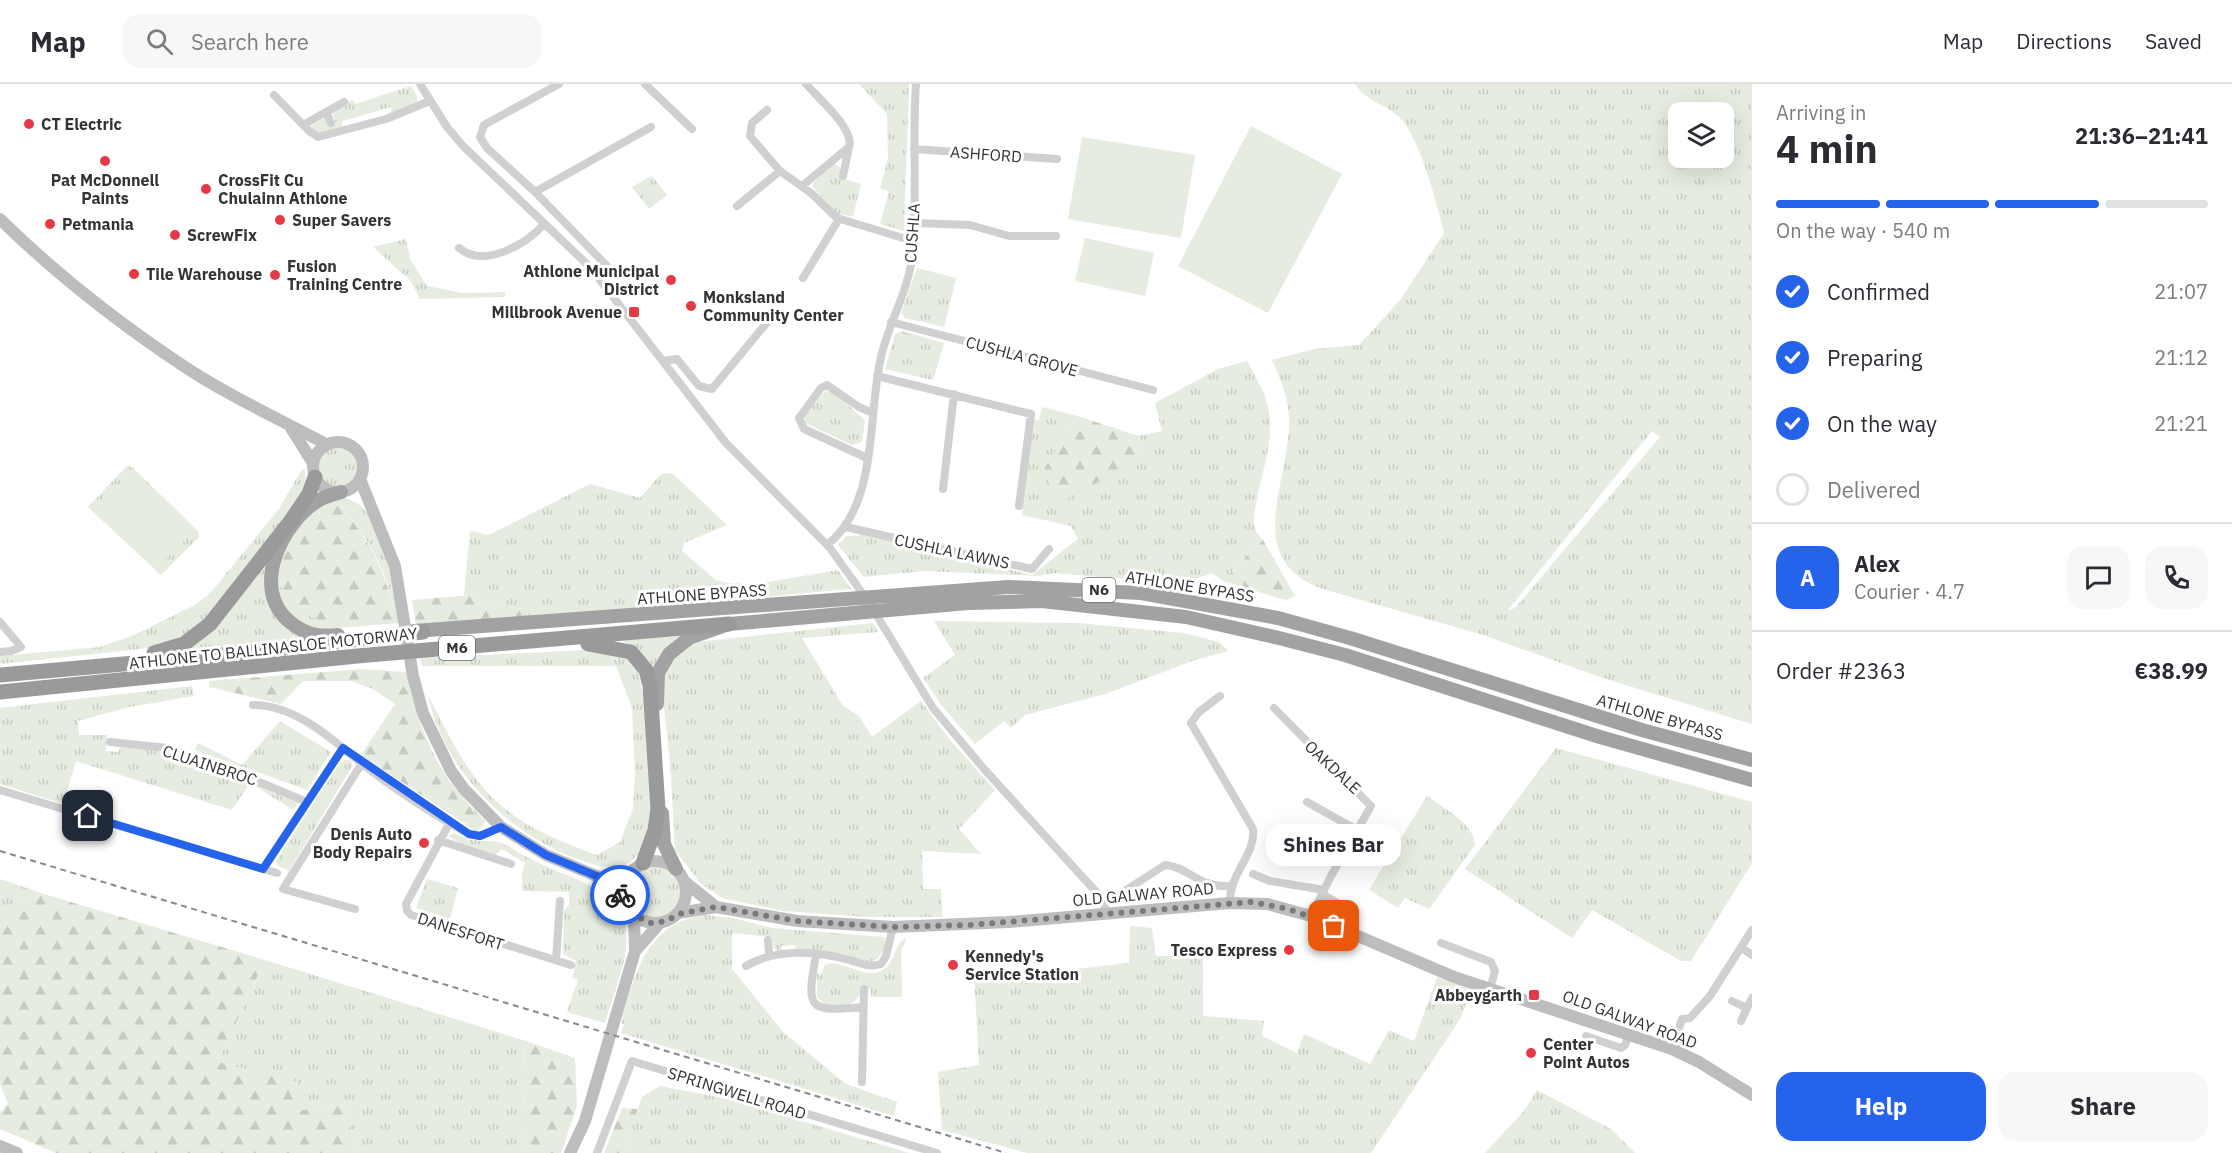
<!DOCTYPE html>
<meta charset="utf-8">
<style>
:root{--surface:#fff;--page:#f7f7f7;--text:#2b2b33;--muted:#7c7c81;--line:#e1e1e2;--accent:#2563eb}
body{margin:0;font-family:"IBM Plex Sans",sans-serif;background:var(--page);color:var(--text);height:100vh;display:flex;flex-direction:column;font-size:22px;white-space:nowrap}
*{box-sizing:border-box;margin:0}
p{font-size:20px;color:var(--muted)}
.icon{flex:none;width:33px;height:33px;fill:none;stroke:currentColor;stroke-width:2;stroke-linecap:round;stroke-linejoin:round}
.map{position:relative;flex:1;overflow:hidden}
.panel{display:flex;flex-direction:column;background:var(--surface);width:480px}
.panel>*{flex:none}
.controls{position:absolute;left:1668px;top:18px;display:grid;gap:12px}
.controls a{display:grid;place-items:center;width:66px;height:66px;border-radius:12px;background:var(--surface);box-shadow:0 6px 24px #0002;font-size:30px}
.pin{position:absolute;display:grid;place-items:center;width:51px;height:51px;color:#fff;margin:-26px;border-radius:12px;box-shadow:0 3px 9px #0006}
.courier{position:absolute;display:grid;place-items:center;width:60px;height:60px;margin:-30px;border:4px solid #2563eb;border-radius:50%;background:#fff;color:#222;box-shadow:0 2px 8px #0007}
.bubble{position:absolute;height:42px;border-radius:18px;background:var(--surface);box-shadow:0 6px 24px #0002;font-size:20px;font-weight:800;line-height:42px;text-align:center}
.overview em{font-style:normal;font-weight:800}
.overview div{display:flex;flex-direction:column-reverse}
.overview{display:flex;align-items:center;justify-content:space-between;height:102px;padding:0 24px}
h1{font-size:39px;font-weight:800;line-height:45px}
.bar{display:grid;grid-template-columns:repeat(4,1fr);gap:9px 6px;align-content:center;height:72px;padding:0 24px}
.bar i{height:8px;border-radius:4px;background:var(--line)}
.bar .current{background:var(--accent)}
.bar p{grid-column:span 4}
.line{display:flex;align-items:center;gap:15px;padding:0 24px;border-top:2px solid var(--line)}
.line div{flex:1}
.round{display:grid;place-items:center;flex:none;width:63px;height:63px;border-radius:18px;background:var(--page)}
ol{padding:0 24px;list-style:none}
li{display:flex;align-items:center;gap:18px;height:66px}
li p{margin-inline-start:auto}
li .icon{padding:6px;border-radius:50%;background:var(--accent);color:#fff;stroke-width:4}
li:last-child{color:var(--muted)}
li i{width:33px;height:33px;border:3px solid var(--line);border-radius:50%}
.cta{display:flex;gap:12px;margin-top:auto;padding:12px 24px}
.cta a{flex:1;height:69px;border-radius:18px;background:var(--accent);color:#fff;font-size:24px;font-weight:800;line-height:69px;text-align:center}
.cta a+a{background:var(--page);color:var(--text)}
header{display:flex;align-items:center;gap:36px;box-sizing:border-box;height:84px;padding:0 30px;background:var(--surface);border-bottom:2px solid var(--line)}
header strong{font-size:28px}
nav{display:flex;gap:33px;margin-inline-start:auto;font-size:21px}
.search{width:420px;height:54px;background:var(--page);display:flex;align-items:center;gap:15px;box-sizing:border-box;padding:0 21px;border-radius:18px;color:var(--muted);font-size:22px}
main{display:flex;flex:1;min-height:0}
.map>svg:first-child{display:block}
.grass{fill:url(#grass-tufts);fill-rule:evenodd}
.forest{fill:url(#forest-firs)}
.garden{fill:#e6ecdf}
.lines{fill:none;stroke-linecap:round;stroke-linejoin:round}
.minor{stroke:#d0d0d0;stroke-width:8}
.secondary{stroke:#bdbdbd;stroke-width:12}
.trunk{stroke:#a2a2a2;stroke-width:14}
.motorway{stroke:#9a9a9a;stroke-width:15}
.rail{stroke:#888;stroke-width:2;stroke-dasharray:6 4.5;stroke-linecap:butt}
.done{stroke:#7a7a7a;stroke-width:6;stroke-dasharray:0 10.8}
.route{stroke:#2563eb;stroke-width:8}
.poi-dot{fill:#e63946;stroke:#fff;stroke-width:2}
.labels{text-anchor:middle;stroke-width:6;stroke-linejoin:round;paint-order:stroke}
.shield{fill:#fff;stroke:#707070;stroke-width:1.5}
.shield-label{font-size:15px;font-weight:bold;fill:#333}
.poi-label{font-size:16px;font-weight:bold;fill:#333;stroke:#fff;text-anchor:start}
.street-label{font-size:16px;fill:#333;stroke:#fff}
</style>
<header>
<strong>Map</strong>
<div class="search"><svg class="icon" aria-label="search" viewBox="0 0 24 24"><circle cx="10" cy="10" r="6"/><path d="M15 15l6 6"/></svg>Search here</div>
<nav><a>Map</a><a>Directions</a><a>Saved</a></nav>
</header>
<main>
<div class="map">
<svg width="1752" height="1069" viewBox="0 0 1752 1069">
<defs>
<pattern id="grass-tufts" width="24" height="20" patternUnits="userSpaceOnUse" patternTransform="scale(1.5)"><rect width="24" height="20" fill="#e6ecdf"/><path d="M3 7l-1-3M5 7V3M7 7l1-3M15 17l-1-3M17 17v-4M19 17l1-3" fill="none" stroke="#c6cbc0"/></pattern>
<pattern id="forest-firs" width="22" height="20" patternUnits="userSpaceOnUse" patternTransform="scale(1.5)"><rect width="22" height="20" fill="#e6ecdf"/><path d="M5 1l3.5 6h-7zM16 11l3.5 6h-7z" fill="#c6cbc0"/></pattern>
</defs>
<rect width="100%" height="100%" fill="#fff"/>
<path class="grass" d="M859 0H909L904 147 880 140 889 107 880 104 888 74 887 30Z
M1355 0H1752V640L1603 594 1483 551 1323 505C1239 475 1292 394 1289 333 1288 312 1280 294 1272 276L1314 265 1359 261 1401 215 1444 149C1437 120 1420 53 1399 33 1385 20 1366 17 1355 0ZM1678 28H1724V74H1678ZM1652 347 1660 353 1515 524 1507 527Z
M411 2 417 12V20L392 30 391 23 342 37V44L318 50 310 43 325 34 330 42 336 40 333 30 346 18 353 16 355 20Z
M834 80 841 84V94L861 100 853 132 837 130 813 103V99Z
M652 92 667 111 649 125 632 103Z
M406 155 410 175 427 202 462 209 505 208V213L420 215 410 196 373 163Z
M917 184 956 194 944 243 905 234 901 229Z
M902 247 944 259 933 296 885 285 895 250Z
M1247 277C1257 296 1269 314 1270 336 1272 371 1256 402 1254 436 1254 445 1257 451 1263 456L1223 497 1212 489 1180 500 1053 489 1039 492 923 487 864 493 838 461 846 452H859L860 449 1032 491 1078 455 1071 442 1022 431 1032 335 1039 336 1042 323 1077 332 1044 387 1144 374 1139 352 1162 347 1155 319 1218 285Z
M825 307 833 308 865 336 862 358 852 361 805 339V331Z
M316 382a21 21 0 1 1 42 0a21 21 0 1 1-42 0Z
M127 382 132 383 199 448V453L161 491 88 423Z
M305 385 306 398 302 409 230 510 194 548 159 563 0 580V572L100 563 134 551 197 520 212 507 279 425 301 387Z
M672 389 727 441 684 459 682 467 716 496 729 499 756 500 838 486 851 505 524 534V525L496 522 470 511H464L470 447 489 451 590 400 640 414 661 390Z
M341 414C386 417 393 504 399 539L326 545 308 542 290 529 283 520 276 500 280 476 337 539 395 537C390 488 367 450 334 415Z
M267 473V504L312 555 184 566Z
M934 537 1078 539 1183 549 1219 558 1229 567 1195 576 1105 610 1025 631 1011 644 1004 637 975 660 942 622 923 594 955 571Z
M873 539 879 548 802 554 843 622 859 632 872 653 921 617 950 656 995 706 959 745 981 770 922 767 923 805H941L942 833H868L783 827 722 814 700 799 675 766 670 677 662 607 667 581 685 562 698 558Z
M680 552 662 567 652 595 639 567 622 556Z
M611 565C619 567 632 575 636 583 645 600 657 714 653 732 650 747 643 772 628 779 612 788 591 780 575 774 506 748 443 685 428 611 476 706 493 734 597 771L620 758 633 725 635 689 632 624 616 582H422L420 574Z
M192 602 194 612 129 623 78 637 79 651H107L106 667 118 668 120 663 166 667 209 680 298 719 293 726 250 699 232 726 76 677 64 717 61 719 0 700V624Z
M280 637 331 668 307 706 195 666 198 659 242 681Z
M1556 664 1752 718V779L1691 877H1681L1592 826 1572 854 1465 785Z
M345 676H350L353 681 289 787 277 781 276 777 340 679Z
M1427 712C1443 724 1474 739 1475 761L1429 825 1405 814 1398 824 1369 806Z
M471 722 486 738 477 748 464 740 468 739 475 731Z
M454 749C474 760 484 755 503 759 509 761 514 766 519 769 532 776 551 785 564 790 654 823 627 866 605 939L567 928 578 896 572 894 576 877 563 870 564 827 569 821V808L522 807V789L525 779 502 765 495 771 459 759 448 752Z
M629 807a27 27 0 1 1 54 0a27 27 0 1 1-54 0Z
M0 795 44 810 0 826Z
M427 795 458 804 450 835 416 824Z
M706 831 733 834 772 844 884 853C888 863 881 874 871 878L796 867 795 861 781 862V867H777L773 862 772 853 732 849V885L784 949 846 1000 897 1018 894 1032 621 949 624 940 621 939C635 890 646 838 706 831Z
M1130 842 1152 844 1156 872H1203V932L1264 937 1262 952 1297 969 1304 950 1370 980 1389 946 1414 957 1437 893 1472 906 1460 935 1371 1069H1027L942 1046 938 988 979 981 974 888H985V891L1058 887 1129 879Z
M907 854 901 867 902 913H871V905L862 904C858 923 843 922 827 922L817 913V890H821L825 881C844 875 862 895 881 887 896 881 893 858 907 854Z
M265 876 523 956 526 1069H353L350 1021 300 1026 218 978Z
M660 1002 728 1015 909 1069H630L629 1048 642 1013Z
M1537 1006 1611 1045 1635 1069H1485L1524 1027Z"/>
<path class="forest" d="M1077 332 1139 352 1144 374 1059 419 1043 387Z
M334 415C369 453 386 486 396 537 369 539 334 545 309 532 249 503 291 436 334 415Z
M1263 456 1295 512 1286 516 1223 497Z
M470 511 496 522 524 525V534L416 541 412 516Z
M362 585 406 588C414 621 424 656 442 685 451 702 467 714 475 731L473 737 464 739 361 671 395 620 373 605 351 597H303L281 620 209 603V597Z
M44 810 265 876 218 978 298 998 300 1026 350 1021 353 1069H56L0 1045V1028L8 1020 0 1000V826Z
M523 956 575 974 577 1022 561 1069H526Z
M622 1024 638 1025 629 1048 630 1069H604Z"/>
<path class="garden" d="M1251 42 1342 90 1268 229 1178 182Z
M1082 53 1195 71 1181 154 1068 135Z
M1085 154 1154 169 1145 212 1075 197Z
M129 392 190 450 161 480 101 422Z"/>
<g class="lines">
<path class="minor" d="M420 0 447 43 463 62 590 183 726 359 830 464 868 517 933 624 984 685 1099 811 1104 818 1106 829
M559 0 484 41 480 53 487 64 535 108 607 182 611 188 600 195
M645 0 692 45
M274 11 309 47 318 53 386 35 430 17
M767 26 752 39 750 52 780 87 811 109 837 134 913 157
M326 28 331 39
M303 41 344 18
M914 65 1057 75
M843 92 849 63
M802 102 849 63C855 45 818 14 806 0
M535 108 651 43
M737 122 780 87
M915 139 970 141 1009 152H1056
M459 164C484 185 527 160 544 140
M803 194 839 135
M891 238 1153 306
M663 277 677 275 699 302 712 305 774 230
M877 292 1031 330 1019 422
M867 374 804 345 799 334 821 304 827 301 859 323 873 329
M943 405 954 310
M846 443 1032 485 1049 465
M827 461C879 420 867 333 881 273 888 241 909 205 912 173 918 116 912 58 916 0
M0 538 21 563 11 567 0 568
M1220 612 1199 628 1191 639 1253 745C1256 771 1229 789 1230 819
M253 621C295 621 331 654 361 679 391 703 435 732 469 750L480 752 501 743
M1274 624 1371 722 1331 792 1311 832
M110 658 168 664 221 682 307 718
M0 706 277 789
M1307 718 1357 746
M450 738 406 820 407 827 411 831 571 881
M438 756 511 780
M263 785 343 664
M1253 790 1270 797 1324 806
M1126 806 1165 781C1189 783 1198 804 1230 802
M1322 810 1351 827
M355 825 283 805 362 679
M768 856 769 871
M1441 859 1491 878 1495 887 1490 905
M1741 863 1752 871
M816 871C806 926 808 928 863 923
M556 876 560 817
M746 882C776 864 816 867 849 876 862 879 867 884 881 880L886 872 893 843
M1732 917 1747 924 1752 914
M1741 937 1747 924
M1586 952 1621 964 1625 961 1629 951
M1672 965 1682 935 1690 934 1710 912 1752 846
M862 998 864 905
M597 1069 632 977 937 1069"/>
<path class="secondary" d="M0 135C56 190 116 237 182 281 227 311 277 334 326 360
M291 344 313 379
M313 383a25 25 0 1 1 50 0a25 25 0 1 1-50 0Z
M360 395 395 482 413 592 423 629 451 687 464 705 501 743 546 771 599 793 625 815
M624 808a31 31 0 1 1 62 0a31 31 0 1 1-62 0Z
M599 793 629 791
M685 798 716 823
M678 829 716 823 797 837 893 843 1009 838 1230 819 1267 820 1311 832 1454 893 1672 965 1699 978 1752 1011
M635 867 660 839
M0 1062 17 1069
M570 1069 585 1037 635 867 634 831"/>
<path class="trunk" d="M414 547 1008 503 1141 509 1278 534 1350 554 1642 646 1752 676
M338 551C318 553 306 551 290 538 249 505 282 438 319 416 326 412 334 410 341 408
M657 620 658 589 669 570 689 554 729 540 968 519 1042 517 1186 533 1279 554 1345 571 1600 653 1752 696
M662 729 664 760 676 785"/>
<path class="motorway" d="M588 560 631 568 646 586 650 602 658 725 655 746 643 779
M154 569 184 560 210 540 290 438 309 410 315 393
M0 591 213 572 423 548
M0 608 357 572 729 540"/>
<path class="rail" d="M0 767 1006 1069"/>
</g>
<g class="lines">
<path class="done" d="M620 811 634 831 650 839 667 837 678 830 716 823 797 837 893 843 970 841 1252 818 1289 825 1334 842"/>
<path class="route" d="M88 732 263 785 343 664 469 750 480 752 501 743 546 771 599 793 620 811"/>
</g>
<g class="poi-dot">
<circle cx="29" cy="40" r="6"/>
<circle cx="105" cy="77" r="6"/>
<circle cx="206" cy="105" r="6"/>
<circle cx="280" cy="136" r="6"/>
<circle cx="50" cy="140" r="6"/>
<circle cx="175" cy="151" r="6"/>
<circle cx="134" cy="190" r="6"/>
<circle cx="275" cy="191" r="6"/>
<circle cx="671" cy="196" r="6"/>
<circle cx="691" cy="222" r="6"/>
<rect x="628" y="222" width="12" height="12" rx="3"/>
<circle cx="424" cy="759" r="6"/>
<circle cx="1289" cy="866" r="6"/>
<circle cx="953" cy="881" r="6"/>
<rect x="1528" y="905" width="12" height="12" rx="3"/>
<circle cx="1531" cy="969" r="6"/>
</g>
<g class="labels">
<g class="shield">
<rect x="1082.5" y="494" width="33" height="24" rx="4.5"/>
<rect x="439" y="552" width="36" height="24" rx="4.5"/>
</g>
<g class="shield-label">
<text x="1099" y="511">N6</text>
<text x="457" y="569">M6</text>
</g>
<g class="poi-label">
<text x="41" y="46">CT Electric</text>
<text x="105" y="102" text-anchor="middle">Pat McDonnell<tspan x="105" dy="18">Paints</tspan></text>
<text x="218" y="102">CrossFit Cu<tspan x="218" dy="18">Chulainn Athlone</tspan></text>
<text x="292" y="142">Super Savers</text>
<text x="62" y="146">Petmania</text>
<text x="187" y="157">ScrewFix</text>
<text x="287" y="188">Fusion<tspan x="287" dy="18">Training Centre</tspan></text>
<text x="659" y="193" text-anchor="end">Athlone Municipal<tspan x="659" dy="18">District</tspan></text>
<text x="146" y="196">Tile Warehouse</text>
<text x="703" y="219">Monksland<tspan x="703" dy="18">Community Center</tspan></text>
<text x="622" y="234" text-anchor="end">Millbrook Avenue</text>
<text x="412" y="756" text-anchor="end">Denis Auto<tspan x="412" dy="18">Body Repairs</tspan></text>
<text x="1277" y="872" text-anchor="end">Tesco Express</text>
<text x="965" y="878">Kennedy's<tspan x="965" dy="18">Service Station</tspan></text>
<text x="1522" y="917" text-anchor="end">Abbeygarth</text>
<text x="1543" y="966">Center<tspan x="1543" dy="18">Point Autos</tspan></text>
</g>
<g class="street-label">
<text transform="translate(986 70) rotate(4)" y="6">ASHFORD</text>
<text transform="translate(912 149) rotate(-86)" y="6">CUSHLA</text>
<text transform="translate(1022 272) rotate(15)" y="6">CUSHLA GROVE</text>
<text transform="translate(952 467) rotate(12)" y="6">CUSHLA LAWNS</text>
<text transform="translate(1190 502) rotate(9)" y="6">ATHLONE BYPASS</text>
<text transform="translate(702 510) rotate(-4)" y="6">ATHLONE BYPASS</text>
<text transform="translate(273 564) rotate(-6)" y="6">ATHLONE TO BALLINASLOE MOTORWAY</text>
<text transform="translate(1660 633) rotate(16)" y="6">ATHLONE BYPASS</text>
<text transform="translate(210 681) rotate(18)" y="6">CLUAINBROC</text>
<text transform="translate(1333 683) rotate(43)" y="6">OAKDALE</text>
<text transform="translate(1143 810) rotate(-5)" y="6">OLD GALWAY ROAD</text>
<text transform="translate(461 847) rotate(18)" y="6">DANESFORT</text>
<text transform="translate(1630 935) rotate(20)" y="6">OLD GALWAY ROAD</text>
<text transform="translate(737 1009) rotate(17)" y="6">SPRINGWELL ROAD</text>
</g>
</g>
</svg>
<div class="controls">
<a><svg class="icon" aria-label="layers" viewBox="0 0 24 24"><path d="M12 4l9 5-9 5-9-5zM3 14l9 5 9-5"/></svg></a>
</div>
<div class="pin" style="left:1334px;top:842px;background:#ea580c"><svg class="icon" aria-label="bag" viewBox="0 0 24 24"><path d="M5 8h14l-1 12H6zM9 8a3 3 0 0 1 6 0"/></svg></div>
<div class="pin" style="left:88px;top:732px;background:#1f2937"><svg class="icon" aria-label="home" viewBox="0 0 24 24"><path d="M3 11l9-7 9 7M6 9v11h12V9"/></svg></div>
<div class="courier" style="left:620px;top:811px"><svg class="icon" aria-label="bike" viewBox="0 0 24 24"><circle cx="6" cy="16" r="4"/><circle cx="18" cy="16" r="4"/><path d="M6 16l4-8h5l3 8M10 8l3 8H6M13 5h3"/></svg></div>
<div class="bubble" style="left:1266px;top:740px;width:135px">Shines Bar</div>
</div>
<section class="panel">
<div class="overview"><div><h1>4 min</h1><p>Arriving in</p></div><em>21:36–21:41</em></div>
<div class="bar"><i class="current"></i><i class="current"></i><i class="current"></i><i></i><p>On the way · 540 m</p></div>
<ol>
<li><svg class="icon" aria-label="check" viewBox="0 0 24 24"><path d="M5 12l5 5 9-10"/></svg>Confirmed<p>21:07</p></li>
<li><svg class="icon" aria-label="check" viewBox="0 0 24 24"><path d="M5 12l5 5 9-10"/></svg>Preparing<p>21:12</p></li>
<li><svg class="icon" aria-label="check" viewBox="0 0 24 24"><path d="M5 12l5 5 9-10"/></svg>On the way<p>21:21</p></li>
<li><i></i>Delivered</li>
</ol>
<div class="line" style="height:108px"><b class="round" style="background:var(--accent);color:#fff">A</b><div><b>Alex</b><p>Courier · 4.7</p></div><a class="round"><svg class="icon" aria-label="chat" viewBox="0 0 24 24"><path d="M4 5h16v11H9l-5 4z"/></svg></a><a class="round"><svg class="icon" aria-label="phone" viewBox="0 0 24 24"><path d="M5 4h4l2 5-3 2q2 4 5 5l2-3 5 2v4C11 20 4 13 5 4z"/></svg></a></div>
<div class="line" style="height:78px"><div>Order #2363</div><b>€38.99</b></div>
<div class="cta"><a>Help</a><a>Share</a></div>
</section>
</main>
